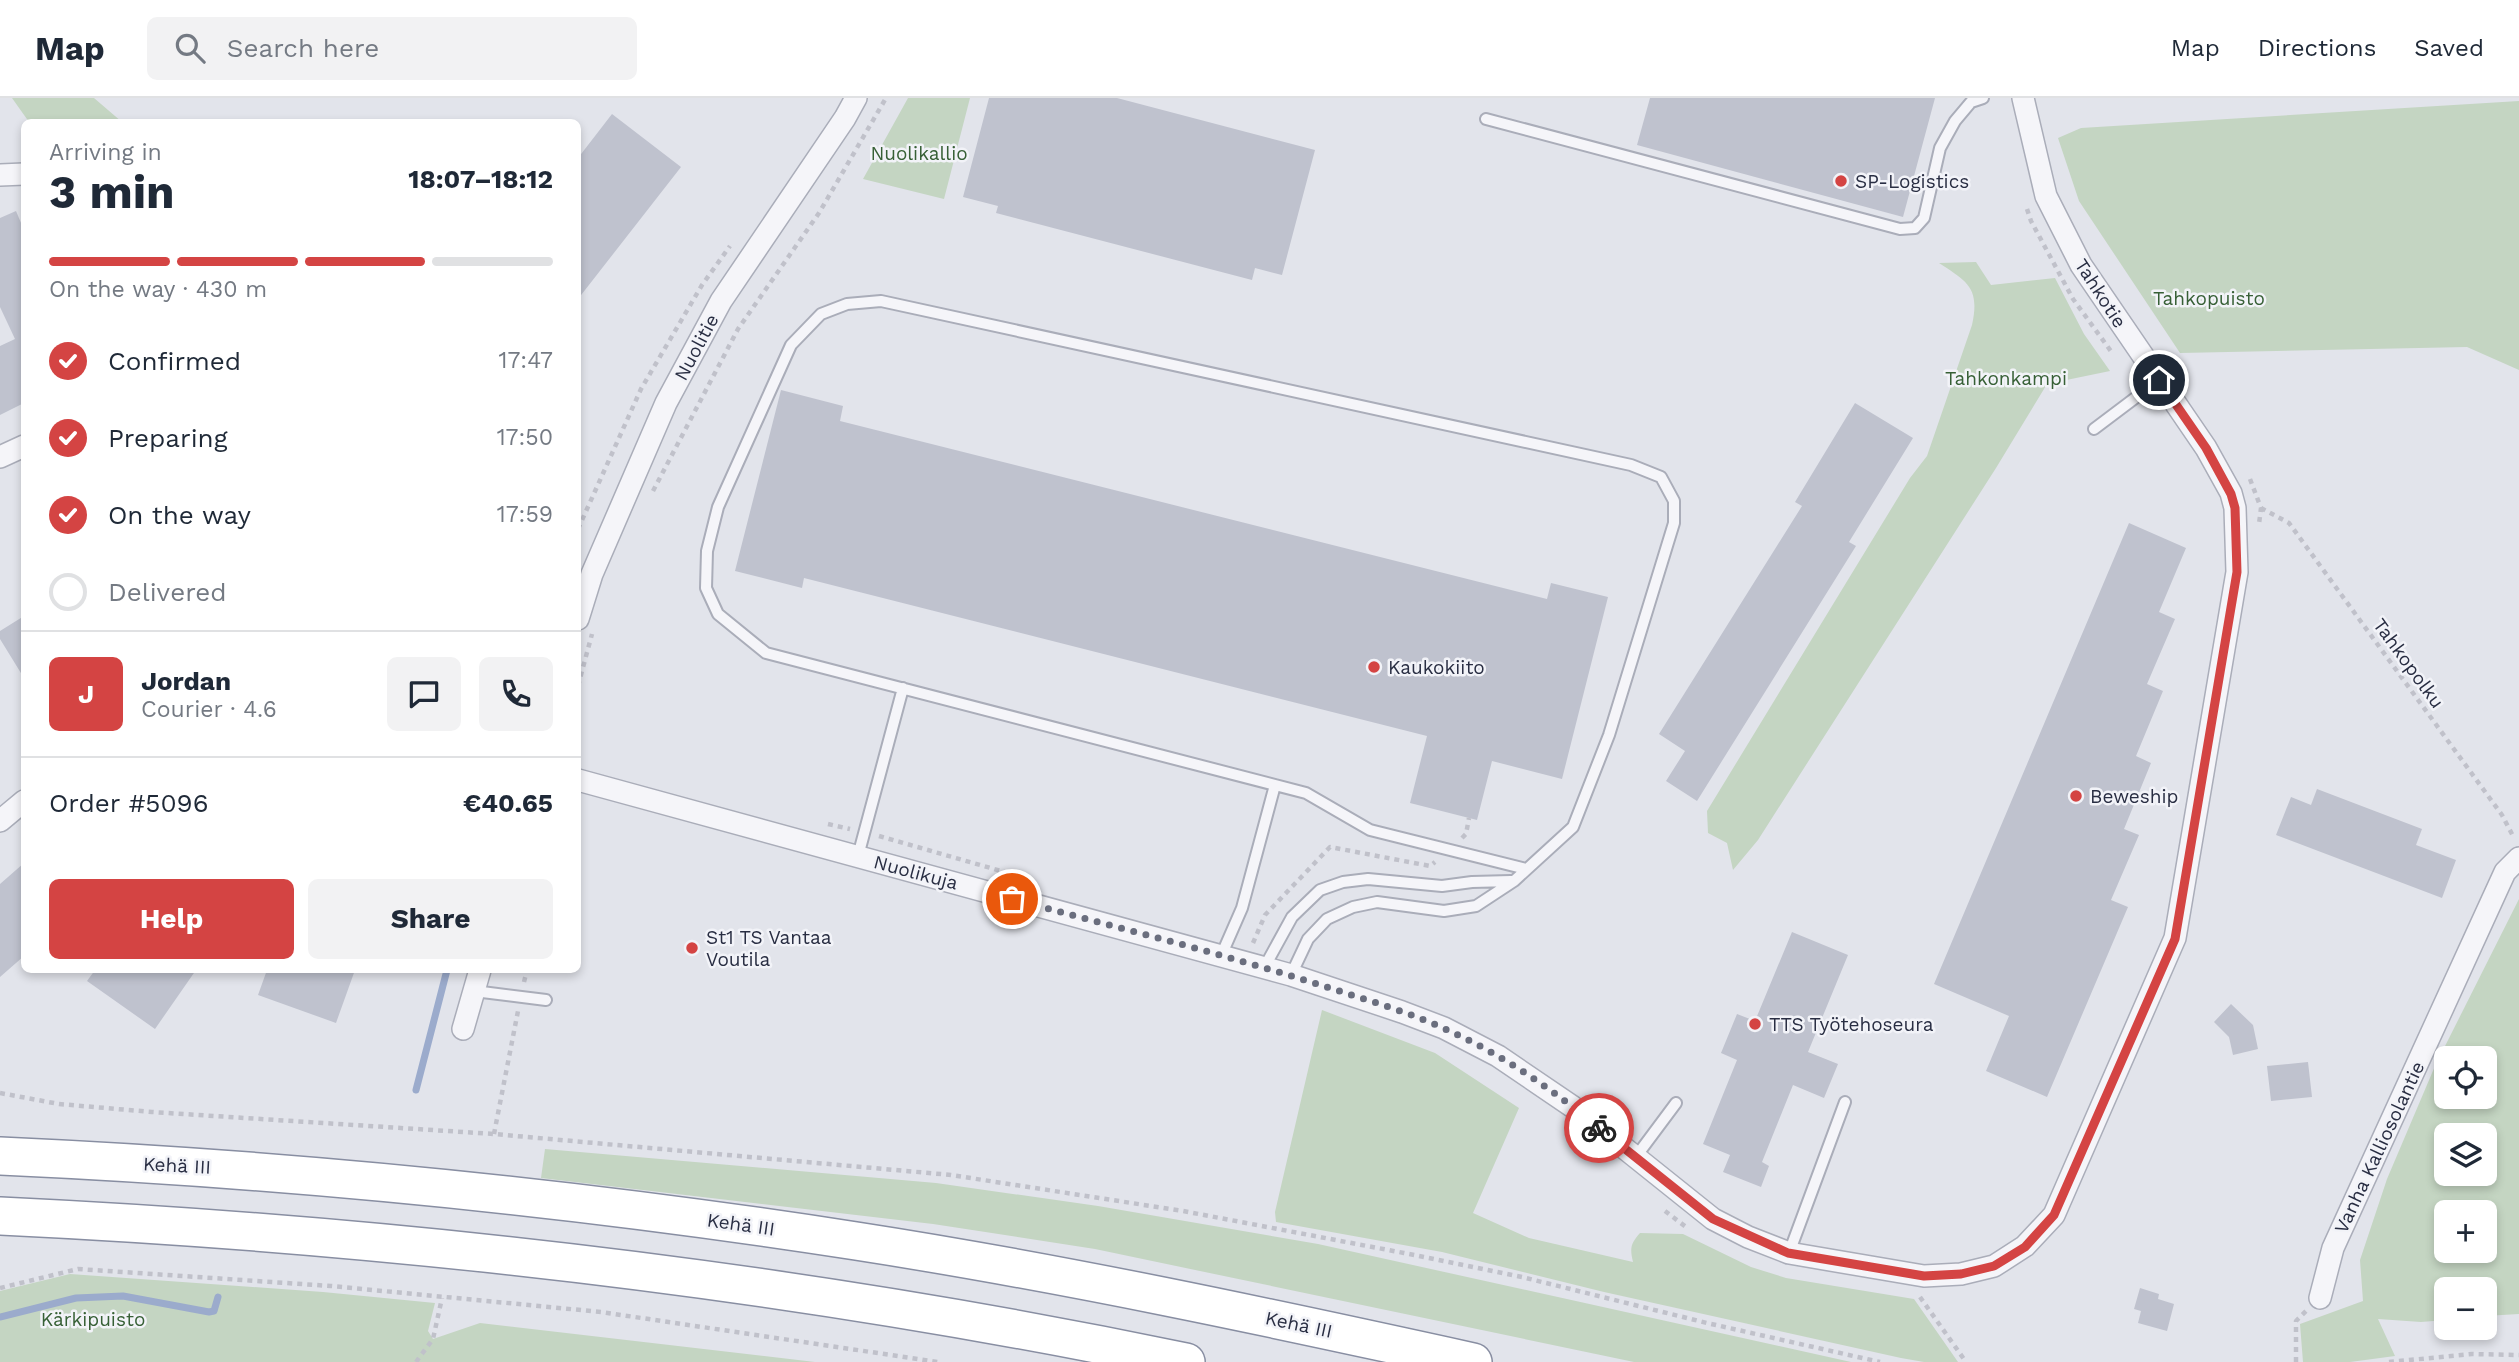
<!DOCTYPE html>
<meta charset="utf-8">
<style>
:root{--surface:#fff;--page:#f2f2f3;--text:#1f2937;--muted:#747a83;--line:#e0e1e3;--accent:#d44443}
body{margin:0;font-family:"Work Sans",sans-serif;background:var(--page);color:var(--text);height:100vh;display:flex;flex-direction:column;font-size:26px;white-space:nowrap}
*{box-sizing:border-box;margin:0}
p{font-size:23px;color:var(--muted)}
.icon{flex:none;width:38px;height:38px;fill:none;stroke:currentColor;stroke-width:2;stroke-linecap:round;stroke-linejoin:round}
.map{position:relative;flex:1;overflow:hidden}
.sheet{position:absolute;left:21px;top:21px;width:560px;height:854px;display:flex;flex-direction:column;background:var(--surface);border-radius:10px;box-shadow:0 4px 10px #0003}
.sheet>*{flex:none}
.tools{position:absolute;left:2434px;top:948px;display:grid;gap:14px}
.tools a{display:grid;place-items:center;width:63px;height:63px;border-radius:10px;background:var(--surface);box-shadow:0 4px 10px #0003;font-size:35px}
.pin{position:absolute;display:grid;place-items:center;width:60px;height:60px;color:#fff;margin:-30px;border:4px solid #fff;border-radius:50%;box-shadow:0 2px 7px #0007}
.courier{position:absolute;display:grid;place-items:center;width:70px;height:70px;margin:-35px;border:5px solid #d44443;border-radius:50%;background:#fff;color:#222;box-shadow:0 2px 9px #0007}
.overview em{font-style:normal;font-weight:700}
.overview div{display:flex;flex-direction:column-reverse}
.overview{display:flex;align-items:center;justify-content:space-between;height:119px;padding:0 28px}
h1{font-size:46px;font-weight:700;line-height:52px}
.bar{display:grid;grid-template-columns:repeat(4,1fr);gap:10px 7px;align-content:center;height:84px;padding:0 28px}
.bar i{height:9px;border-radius:5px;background:var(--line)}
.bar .selected{background:var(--accent)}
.bar p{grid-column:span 4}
.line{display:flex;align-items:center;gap:18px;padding:0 28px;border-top:2px solid var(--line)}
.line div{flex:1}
.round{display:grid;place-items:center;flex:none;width:74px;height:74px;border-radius:10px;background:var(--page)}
ol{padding:0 28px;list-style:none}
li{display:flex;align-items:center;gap:21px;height:77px}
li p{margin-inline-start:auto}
li .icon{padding:7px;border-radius:50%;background:var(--accent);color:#fff;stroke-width:4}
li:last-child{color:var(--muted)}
li i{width:38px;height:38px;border:4px solid var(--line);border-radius:50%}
.cta{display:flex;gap:14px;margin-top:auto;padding:14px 28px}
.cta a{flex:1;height:80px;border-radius:10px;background:var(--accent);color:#fff;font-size:28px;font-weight:700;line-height:80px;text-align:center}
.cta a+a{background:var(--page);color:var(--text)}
header{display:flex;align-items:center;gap:42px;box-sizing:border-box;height:98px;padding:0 35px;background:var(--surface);border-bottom:2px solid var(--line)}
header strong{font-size:33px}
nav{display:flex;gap:38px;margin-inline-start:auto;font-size:24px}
.search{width:490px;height:63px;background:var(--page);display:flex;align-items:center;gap:18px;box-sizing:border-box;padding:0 24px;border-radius:10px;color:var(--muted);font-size:26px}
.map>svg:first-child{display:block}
.green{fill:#c4d5c2;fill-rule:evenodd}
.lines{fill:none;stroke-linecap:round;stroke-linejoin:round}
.stream{stroke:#9babcc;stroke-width:7}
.building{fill:#bfc2ce}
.lane-casing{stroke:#aaadb9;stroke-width:14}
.street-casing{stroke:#aaadb9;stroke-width:24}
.highway-casing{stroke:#888ea2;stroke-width:40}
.path{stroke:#c0c1ca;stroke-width:4.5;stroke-dasharray:5 5;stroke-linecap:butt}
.lane{stroke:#f5f5f9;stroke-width:10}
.street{stroke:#f5f5f9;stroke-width:21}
.highway{stroke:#fff;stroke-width:37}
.done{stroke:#6a6e7e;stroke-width:7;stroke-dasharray:0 12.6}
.route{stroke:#d44443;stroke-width:9}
.poi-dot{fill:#d44443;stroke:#f2f3f8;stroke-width:2.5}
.labels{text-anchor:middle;stroke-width:5;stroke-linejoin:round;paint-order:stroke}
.park-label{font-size:19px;fill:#376036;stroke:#f2f3f8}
.poi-label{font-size:19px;fill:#292e43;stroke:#f2f3f8;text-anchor:start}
.street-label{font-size:19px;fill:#292e43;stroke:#f2f3f8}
</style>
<header>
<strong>Map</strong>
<div class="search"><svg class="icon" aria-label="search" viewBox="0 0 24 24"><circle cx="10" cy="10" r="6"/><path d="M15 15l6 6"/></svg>Search here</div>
<nav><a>Map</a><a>Directions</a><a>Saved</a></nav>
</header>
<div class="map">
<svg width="2519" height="1264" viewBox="0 0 2519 1264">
<rect width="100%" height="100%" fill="#e2e4eb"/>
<path class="green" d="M12 0H94L122 24H29Z
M908 0H970L944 101 863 81Z
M2519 3V272L2467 249 2180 255 2079 103 2058 40 2081 30Z
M1976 164 1991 187 2055 180 2084 236 2110 273 2047 286 1996 370 1758 742 1733 772 1727 745 1708 735 1707 713 1910 380 1927 358 1972 227C1980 190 1968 184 1939 165Z
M2519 801V1216L2485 1218V1192H2446V1222L2421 1224 2378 1221 2395 1258 2350 1264H2303L2300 1226 2363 1203 2360 1162 2387 1081 2435 968ZM2446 961H2485V999H2446ZM2446 1038H2485V1076H2446ZM2446 1115H2485V1153H2446Z
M1322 912 1435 955 1519 1010 1473 1115 1529 1140 1633 1164C1630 1151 1630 1146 1640 1135L1683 1136 1751 1169 1786 1180 1914 1201 1958 1264H1924L1901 1260 1604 1194 1442 1154 1276 1124 1275 1114Z
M545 1051 936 1085 1098 1108 1318 1146 1851 1264H1634L1095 1151 933 1126 541 1080Z
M70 1176 323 1194 435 1205 428 1233 433 1241 480 1225 815 1264H0V1193Z"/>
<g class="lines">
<path class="stream" d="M416 992 447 872
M0 1219 76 1200 123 1198 209 1214 214 1213 218 1199"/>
</g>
<path class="building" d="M989 0H1117L1315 52 1282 177 1255 170 1252 182 996 115 998 108 963 99Z
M1650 0H1935L1903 119 1637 47Z
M612 16 681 69 578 201V60Z
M16 113 24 132V305L0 317V248L15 241 0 209V120Z
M781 292 843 308 840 323 1547 501 1551 485 1608 499 1562 681 1492 663 1477 722 1410 705 1427 638 804 480 802 490 735 473Z
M1855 305 1913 340 1849 444 1856 448 1697 703 1666 683 1685 653 1659 636 1802 408 1795 404Z
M2129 425 2186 450 2159 514 2175 521 2147 586 2163 593 2136 658 2151 665 2124 731 2139 737 2111 802 2128 809 2047 999 1986 973 2009 918 1934 886Z
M24 518V580L0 541V533Z
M2317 691 2422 731 2416 747 2456 762 2442 800 2276 737 2291 699 2311 707Z
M24 765V858L0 879V786Z
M1792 834 1848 857 1808 954 1838 966 1824 1000 1793 987 1762 1064 1769 1068 1761 1089 1723 1074 1730 1057 1703 1046 1737 962 1721 955 1737 916 1755 923Z
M95 872H196L155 931 87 883Z
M267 872H355L336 925 258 897Z
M2231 906 2253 927 2258 951 2233 957 2229 939 2214 924Z
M2308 964 2312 999 2271 1003 2267 968Z
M2140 1190 2159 1196 2158 1201 2174 1206 2167 1233 2138 1225 2141 1213 2134 1211Z"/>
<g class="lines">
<g class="lane-casing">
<path id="lane" d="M1486 21 1900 131 1915 130 1924 120 1940 50 1955 23 1971 4 1983 0
M2094 331 2159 282
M858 758 903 590
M1221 858 1242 810 1275 687
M1264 870 1292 819 1320 792 1343 784 1368 781 1442 788 1472 784 1511 783
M1291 877 1308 841 1327 821 1353 809 1377 804 1444 813 1476 808 1514 783 1573 729 1609 637 1674 425V403L1661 379 1631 367 881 203 847 206 821 216 791 247 718 409 707 453 706 490 718 516 766 555 1306 695 1370 732 1526 771
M474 893 546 902
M1635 1060 1676 1005
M1789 1155 1845 1004"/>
</g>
<g class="street-casing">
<path id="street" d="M0 77 24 76
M0 359 24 348
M578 521 592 476 666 305 721 203 845 20 856 0
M578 682 1291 877 1402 914 1444 930 1498 958 1573 1009 1713 1121 1748 1139 1789 1155 1924 1178 1961 1176 1994 1168 2025 1148 2054 1117 2175 840 2237 474 2235 410 2231 395 2206 350 2081 167 2046 98 2023 0
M0 723 24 703
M463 931 480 872
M2320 1200 2333 1150 2505 774 2519 760"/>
</g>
<g class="highway-casing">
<path id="highway" d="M0 1058C287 1071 572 1099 856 1143 1063 1175 1268 1219 1473 1264
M0 1118C398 1137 796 1183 1186 1264"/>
</g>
<path class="path" d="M2027 111 2031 123 2073 201 2113 256
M2250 381 2261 410 2259 426
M653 393 738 231 819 115 886 0
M2261 410 2289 425 2502 717 2514 740
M578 431 641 291 702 187 730 148
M578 588 592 536
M828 726 850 731
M879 738 1008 775
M1462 740 1466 736 1469 720
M1253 845 1265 817 1330 749 1430 768 1435 764
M524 884 527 872
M0 995 59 1006 152 1014 494 1036 951 1077 1183 1113 1404 1155 1522 1179 1707 1225 1880 1264
M494 1036 518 913
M1665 1113 1686 1129
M0 1190 78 1171 331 1188 601 1214 938 1264
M1920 1199 1966 1264
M416 1264 433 1241 442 1200
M2296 1264V1223L2307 1212
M2389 1264 2472 1256 2519 1257"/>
<use href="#lane" class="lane"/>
<use href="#street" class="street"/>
<use href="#highway" class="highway"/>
</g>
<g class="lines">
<path class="done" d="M1012 801C1119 830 1228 857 1333 891 1370 903 1408 914 1443 930 1500 955 1552 991 1599 1030"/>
<path class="route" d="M1599 1030 1713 1121 1788 1155 1924 1178 1961 1176 1994 1168 2025 1149 2054 1117 2175 841 2237 474 2235 410 2231 396 2206 350 2159 282"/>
</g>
<g class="poi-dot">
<circle cx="1841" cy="83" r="7"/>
<circle cx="1374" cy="569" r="7"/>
<circle cx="2076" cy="698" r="7"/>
<circle cx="692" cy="850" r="7"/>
<circle cx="1755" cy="926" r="7"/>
</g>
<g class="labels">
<g class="park-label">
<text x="919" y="62">Nuolikallio</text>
<text x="2209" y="207">Tahkopuisto</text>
<text x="2006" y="287">Tahkonkampi</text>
<text x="93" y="1228">Kärkipuisto</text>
</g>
<g class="poi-label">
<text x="1855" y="90">SP-Logistics</text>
<text x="1388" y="576">Kaukokiito</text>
<text x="2090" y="705">Beweship</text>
<text x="706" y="846">St1 TS Vantaa<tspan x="706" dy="22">Voutila</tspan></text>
<text x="1769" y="933">TTS Työtehoseura</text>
</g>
<g class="street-label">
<text transform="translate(2101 195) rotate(57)" y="7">Tahkotie</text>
<text transform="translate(696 249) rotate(-62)" y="7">Nuolitie</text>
<text transform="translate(2409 565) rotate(54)" y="7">Tahkopolku</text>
<text transform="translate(916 774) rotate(15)" y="7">Nuolikuja</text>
<text transform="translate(2379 1049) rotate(-65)" y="7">Vanha Kalliosolantie</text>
<text transform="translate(177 1067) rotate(3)" y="7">Kehä III</text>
<text transform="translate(741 1126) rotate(8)" y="7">Kehä III</text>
<text transform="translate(1299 1226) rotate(12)" y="7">Kehä III</text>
</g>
</g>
</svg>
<div class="tools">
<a><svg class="icon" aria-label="locate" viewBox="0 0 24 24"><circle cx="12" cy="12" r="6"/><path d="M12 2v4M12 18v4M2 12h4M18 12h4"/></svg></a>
<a><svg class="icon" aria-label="layers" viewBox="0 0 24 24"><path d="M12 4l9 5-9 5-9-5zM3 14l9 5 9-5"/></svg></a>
<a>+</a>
<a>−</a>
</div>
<div class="pin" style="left:1012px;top:801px;background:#ea580c"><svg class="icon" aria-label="bag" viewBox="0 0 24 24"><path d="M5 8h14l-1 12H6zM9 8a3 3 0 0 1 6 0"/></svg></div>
<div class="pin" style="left:2159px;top:282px;background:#1f2937"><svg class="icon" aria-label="home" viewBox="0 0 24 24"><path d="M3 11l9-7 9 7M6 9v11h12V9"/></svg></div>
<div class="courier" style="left:1599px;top:1030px"><svg class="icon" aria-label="bike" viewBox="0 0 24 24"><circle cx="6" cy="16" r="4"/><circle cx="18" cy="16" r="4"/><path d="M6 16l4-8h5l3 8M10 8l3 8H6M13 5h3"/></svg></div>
<section class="sheet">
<div class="overview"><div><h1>3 min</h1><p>Arriving in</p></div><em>18:07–18:12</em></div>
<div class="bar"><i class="selected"></i><i class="selected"></i><i class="selected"></i><i></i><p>On the way · 430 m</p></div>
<ol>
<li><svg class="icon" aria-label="check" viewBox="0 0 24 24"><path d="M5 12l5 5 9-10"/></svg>Confirmed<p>17:47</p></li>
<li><svg class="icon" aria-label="check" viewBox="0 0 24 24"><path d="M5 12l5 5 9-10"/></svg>Preparing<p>17:50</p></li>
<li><svg class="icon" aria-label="check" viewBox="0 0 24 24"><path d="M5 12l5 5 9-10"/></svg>On the way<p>17:59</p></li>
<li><i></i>Delivered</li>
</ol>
<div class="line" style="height:126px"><b class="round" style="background:var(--accent);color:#fff">J</b><div><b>Jordan</b><p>Courier · 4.6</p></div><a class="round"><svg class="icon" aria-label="chat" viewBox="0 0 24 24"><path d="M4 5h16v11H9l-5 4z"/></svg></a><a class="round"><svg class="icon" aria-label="phone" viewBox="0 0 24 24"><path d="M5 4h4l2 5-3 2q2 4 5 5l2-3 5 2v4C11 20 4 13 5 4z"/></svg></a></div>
<div class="line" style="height:91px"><div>Order #5096</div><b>€40.65</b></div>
<div class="cta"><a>Help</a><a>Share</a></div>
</section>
</div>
